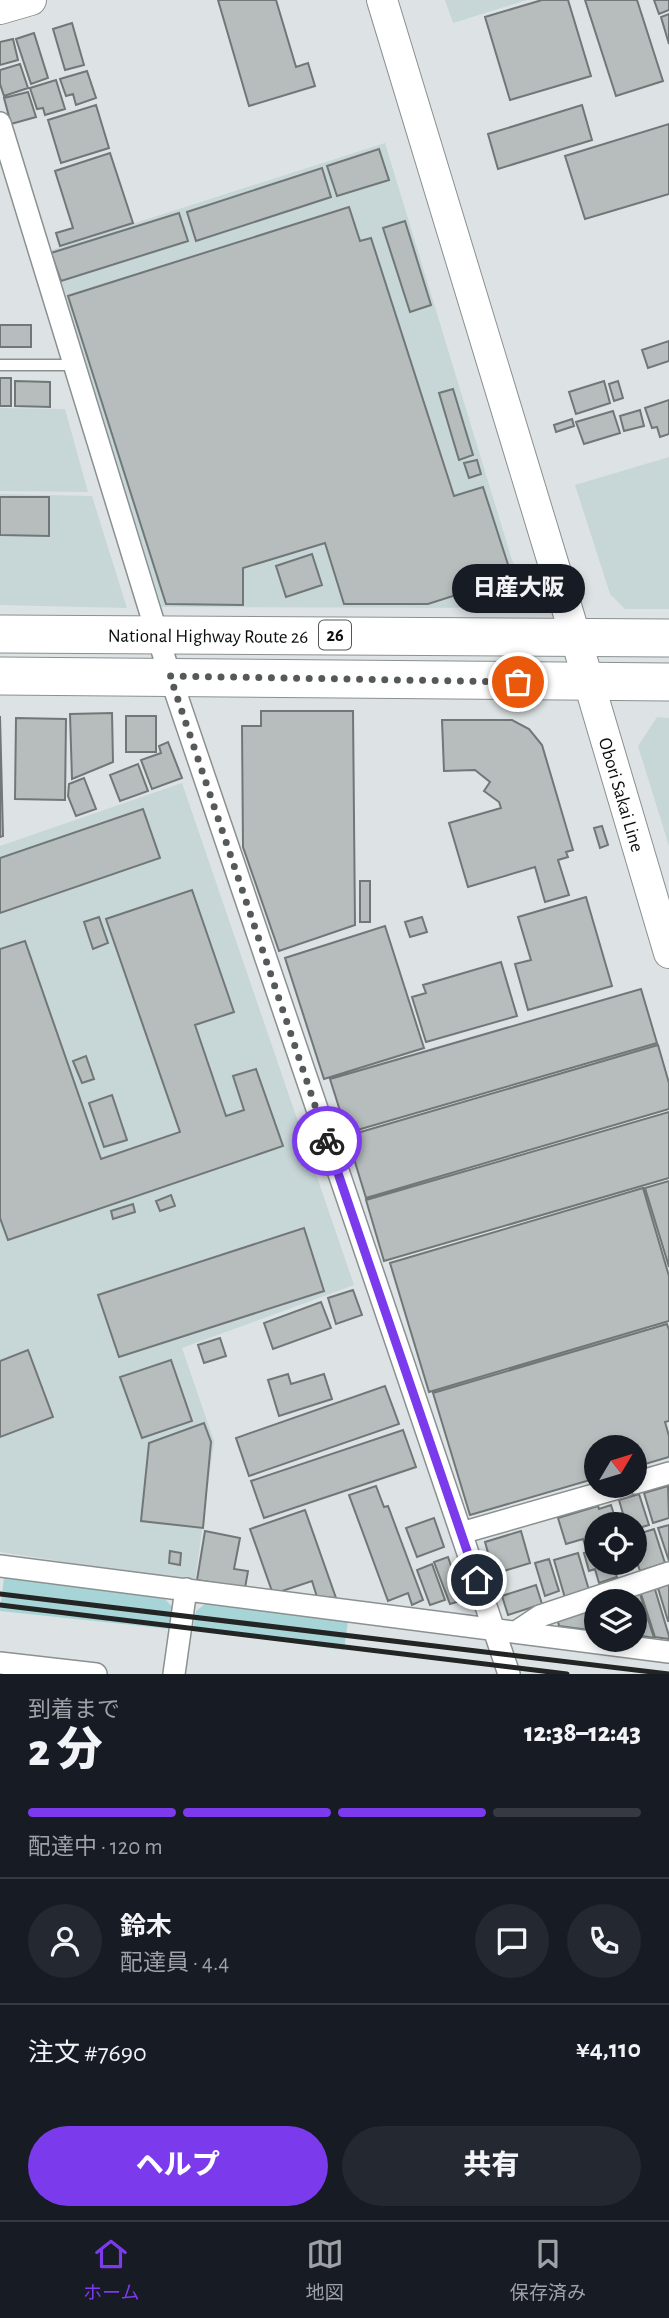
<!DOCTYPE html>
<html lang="ja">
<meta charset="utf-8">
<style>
:root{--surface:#171b24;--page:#242831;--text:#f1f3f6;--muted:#9ea1a6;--line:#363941;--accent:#7c3aed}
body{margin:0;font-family:"Alegreya Sans","Noto Sans JP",sans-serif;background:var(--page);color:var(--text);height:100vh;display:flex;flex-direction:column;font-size:26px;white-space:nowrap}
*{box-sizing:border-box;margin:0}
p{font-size:23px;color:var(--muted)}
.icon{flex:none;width:38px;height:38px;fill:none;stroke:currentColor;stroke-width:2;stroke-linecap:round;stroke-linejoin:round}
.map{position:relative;height:1674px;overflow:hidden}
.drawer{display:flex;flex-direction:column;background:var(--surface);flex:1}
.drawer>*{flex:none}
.needle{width:46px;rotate:52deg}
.fabs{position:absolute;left:584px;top:1435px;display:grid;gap:14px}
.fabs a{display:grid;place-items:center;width:63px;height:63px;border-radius:50%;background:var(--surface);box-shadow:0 4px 10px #0003;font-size:35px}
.pin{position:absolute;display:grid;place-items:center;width:60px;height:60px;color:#fff;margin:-30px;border:4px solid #fff;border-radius:50%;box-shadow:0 2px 7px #0007}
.courier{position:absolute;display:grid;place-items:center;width:70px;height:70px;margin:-35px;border:5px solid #7c3aed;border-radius:50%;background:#fff;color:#222;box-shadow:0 2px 9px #0007}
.bubble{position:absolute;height:49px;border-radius:24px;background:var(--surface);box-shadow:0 4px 10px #0003;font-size:23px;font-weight:800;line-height:49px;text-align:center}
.headline em{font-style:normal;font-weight:800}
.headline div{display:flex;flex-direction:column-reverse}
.headline{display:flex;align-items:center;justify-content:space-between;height:119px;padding:0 28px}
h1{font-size:46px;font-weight:800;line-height:52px}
.bar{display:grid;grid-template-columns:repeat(4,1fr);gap:10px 7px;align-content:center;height:84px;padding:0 28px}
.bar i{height:9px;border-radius:5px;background:var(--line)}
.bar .current{background:var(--accent)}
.bar p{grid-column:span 4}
.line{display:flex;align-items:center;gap:18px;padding:0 28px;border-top:2px solid var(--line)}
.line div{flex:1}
.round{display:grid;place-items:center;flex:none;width:74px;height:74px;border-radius:37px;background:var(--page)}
.primary-button{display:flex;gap:14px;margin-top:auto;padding:14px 28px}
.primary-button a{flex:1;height:80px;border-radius:42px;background:var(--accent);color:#fff;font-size:28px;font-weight:800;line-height:80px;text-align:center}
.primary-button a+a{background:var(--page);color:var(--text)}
.menu{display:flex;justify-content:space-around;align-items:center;height:98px;border-top:2px solid var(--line);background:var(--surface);font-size:19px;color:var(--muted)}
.menu a{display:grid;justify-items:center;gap:4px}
.menu .current{color:var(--accent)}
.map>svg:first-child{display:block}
.built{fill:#c7d6d7}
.green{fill:#a7d4d6}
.building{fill:#b7bdbd;stroke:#717777;stroke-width:2}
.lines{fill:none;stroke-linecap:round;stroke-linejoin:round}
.lane-casing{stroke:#8b9091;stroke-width:13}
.street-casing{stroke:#8b9091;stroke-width:24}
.secondary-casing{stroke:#8b9091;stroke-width:32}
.highway-casing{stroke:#8b9091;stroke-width:39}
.lane{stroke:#fff;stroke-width:10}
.street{stroke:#fff;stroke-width:21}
.secondary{stroke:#fff;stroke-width:30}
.highway{stroke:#fff;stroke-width:37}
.rail{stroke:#232525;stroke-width:5}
.done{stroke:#555959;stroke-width:7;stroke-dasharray:0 12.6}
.route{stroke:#7c3aed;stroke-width:9}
.labels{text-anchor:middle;stroke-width:6;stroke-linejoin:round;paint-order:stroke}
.shield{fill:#fff;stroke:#555656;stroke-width:2}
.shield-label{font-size:18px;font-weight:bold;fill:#0c0e0e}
.street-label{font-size:19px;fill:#0c0e0e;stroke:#fff}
</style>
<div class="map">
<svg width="669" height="1674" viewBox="0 0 669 1674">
<rect width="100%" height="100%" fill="#dde3e4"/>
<path class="built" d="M445 0H527L453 23Z
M385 143 516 573 494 608 162 607 48 251Z
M0 408 65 409 88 492 0 491Z
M669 457V609H625L610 594 575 485Z
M0 494 92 496 127 608 0 605Z
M657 717 669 718V846L638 746Z
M182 783 354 1285 182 1348 214 1441 195 1582 0 1552V846Z"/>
<path class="green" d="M4 1578 165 1599 174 1609 170 1629 0 1611Z
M205 1604 348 1621 344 1650 193 1630 196 1611Z"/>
<path class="building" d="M218 0H276L296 67 308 63 315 86 249 106Z
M542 0H568L591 76 510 100 485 17Z
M585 0H637L663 81 616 96Z
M654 0H669V10L659 14Z
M669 14V44L661 17Z
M72 23 84 65 65 70 53 29Z
M34 33 48 78 31 84 16 39Z
M13 39 18 60 0 65V42Z
M20 64 28 88 4 96 0 84V70Z
M87 71 96 98 76 105 73 94 66 96 60 79Z
M56 80 65 109 45 115 43 108 37 109 30 88Z
M28 92 36 117 11 124 4 98Z
M96 105 109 148 61 163 48 120Z
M582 105 592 140 498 169 488 134Z
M669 124V194L585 219 565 156Z
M379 149 389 180 337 196 327 166Z
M110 153 133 223 60 246 56 233 73 228 55 171Z
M322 168 331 197 196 241 187 212Z
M349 207 360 241 371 238 454 496 483 487 512 577 428 604H344L325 543 243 568V605L166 604 68 296Z
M179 213 188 241 61 281 51 253Z
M405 221 431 305 410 312 383 228Z
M0 325H31V347H0Z
M669 341V361L648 368 642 350Z
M0 378H11V406H0Z
M15 381 50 382V407L15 406Z
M604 381 610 403 576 414 569 392Z
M618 381 623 398 614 401 609 384Z
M453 389 473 455 459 460 439 393Z
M669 400V434L660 437 657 427 652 428 645 408Z
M640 410 644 426 624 431 620 416Z
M613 411 620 433 584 444 576 422Z
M572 419 574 426 556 432 554 425Z
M477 460 481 474 469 478 464 463Z
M0 497H49V536L0 535Z
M312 554 322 585 286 597 276 566Z
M493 586 497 598 477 605 473 593Z
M261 711H353L355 925 279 951 243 847 242 726H261Z
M112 713 113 762 72 779 70 714Z
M0 716 3 836 0 837Z
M126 716H156V752H126Z
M16 718 66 719 65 800 15 799Z
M442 720H512L529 729 542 745 573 850 566 852 568 857 558 860 569 895 545 902 535 867 468 887 449 823 501 808 499 802 484 791 490 782 475 770 444 771Z
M168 742 182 778 152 789 141 760 161 753 159 746Z
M138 764 148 791 120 801 110 775Z
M84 778 96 809 76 816 68 796 69 784Z
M143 809 160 858 0 913V858Z
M602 826 608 845 600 848 594 828Z
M360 881H370V922H360Z
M192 890 234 1012 195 1025 226 1116 244 1110 233 1076 256 1069 283 1146 8 1240 0 1218V949L25 941 101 1159 180 1132 106 919Z
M586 897 612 986 528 1010 515 964 531 960 518 917Z
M99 917 108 943 93 949 84 922Z
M422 917 427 932 410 937 405 922Z
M385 926 424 1048 324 1079 285 958Z
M501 962 517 1016 426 1042 412 997 426 993 423 985Z
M641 989 657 1043 347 1133 330 1079Z
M658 1045 669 1083V1109L366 1198 347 1136Z
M86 1056 94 1079 82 1083 73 1061Z
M112 1095 127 1140 104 1147 89 1103Z
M669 1112V1178L384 1261 366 1200Z
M669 1181V1267L645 1188Z
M643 1188 669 1276V1321L429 1392 390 1263Z
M171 1195 175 1206 160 1211 156 1201Z
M133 1204 135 1212 113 1219 111 1211Z
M304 1228 324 1291 119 1357 98 1295Z
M353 1290 362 1315 336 1324 328 1298Z
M321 1302 331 1328 273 1349 264 1323Z
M667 1324 669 1330V1421L665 1422 669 1436V1457L635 1467V1447H597V1478L470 1515 433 1393Z
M220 1338 226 1356 204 1363 198 1345Z
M28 1350 53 1417 0 1437V1361Z
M171 1360 192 1421 142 1438 120 1377Z
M288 1374 291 1384 324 1374 332 1399 279 1416 268 1380Z
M385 1386 399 1424 249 1476 236 1438Z
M204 1423 211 1442 203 1528 141 1521 149 1443Z
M403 1430 416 1467 264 1518 251 1481Z
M376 1486 384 1507 388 1506 423 1600 412 1605 408 1593 388 1601 349 1495Z
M668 1486 669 1518 653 1523 644 1493Z
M639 1494 649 1525 635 1529V1524H626L619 1500Z
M611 1505 617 1524H597V1542L585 1545 583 1539 566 1544 558 1518 598 1506 599 1509Z
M305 1510 336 1598 317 1597 312 1581 273 1594 250 1529Z
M434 1518 444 1547 417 1557 406 1528Z
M669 1525V1561L658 1528Z
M654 1529 665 1563 640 1571 635 1556V1535Z
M205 1531 240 1538 234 1569 248 1571 245 1588 197 1580Z
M521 1531 530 1563 494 1574 485 1542Z
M597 1549V1563H629L631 1569 616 1574 617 1577 599 1583 595 1569 589 1571 584 1553Z
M170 1551 181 1553 180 1565 169 1563Z
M578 1553 589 1590 565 1598 554 1560Z
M448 1557 463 1600 450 1604 434 1562Z
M549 1559 559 1591 545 1596 535 1563Z
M432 1564 445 1600 430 1605 417 1570Z
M669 1584V1621H668L658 1588Z
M536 1585 542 1604 508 1615 502 1596Z
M654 1586 669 1636V1639L655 1637 640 1591Z
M639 1591 654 1638 636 1635 635 1601H626L624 1595Z
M597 1606V1631L559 1626 557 1617Z"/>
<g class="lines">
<g class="lane-casing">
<path id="lane" d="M0 365H74"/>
</g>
<g class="street-casing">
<path id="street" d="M0 123 170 676 509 1674
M635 1483 669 1473
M461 1533 625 1486
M0 1566 669 1652
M516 1632 540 1616 669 1573
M0 1663 96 1674
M174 1674 186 1589"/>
</g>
<g class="secondary-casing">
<g id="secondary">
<path id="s1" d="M382 0 568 612 669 953"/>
<path d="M0 9 31 0"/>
</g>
</g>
<g class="highway-casing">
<g id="highway">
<path id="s2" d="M0 634 669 638"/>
<path d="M0 676 669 682"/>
</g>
</g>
<use href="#lane" class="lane"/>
<use href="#street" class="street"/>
<use href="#secondary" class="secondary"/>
<use href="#highway" class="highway"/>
<path class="rail" d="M0 1594 669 1674
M0 1605 567 1674"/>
</g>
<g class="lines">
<path class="done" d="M327 1141 170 676 518 682"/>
<path class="route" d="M327 1141 477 1580"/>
</g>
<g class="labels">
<rect class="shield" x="319" y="620.5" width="32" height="29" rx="5"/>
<g class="shield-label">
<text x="335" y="641">26</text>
</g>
<g class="street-label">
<text dy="7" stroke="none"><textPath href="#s2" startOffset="208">National Highway Route 26</textPath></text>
<text dy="7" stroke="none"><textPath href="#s1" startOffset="830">Obori Sakai Line</textPath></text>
</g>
</g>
</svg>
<div class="fabs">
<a><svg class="needle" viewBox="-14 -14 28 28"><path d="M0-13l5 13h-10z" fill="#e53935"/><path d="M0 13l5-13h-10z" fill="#9ea1a6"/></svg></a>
<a><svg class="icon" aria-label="locate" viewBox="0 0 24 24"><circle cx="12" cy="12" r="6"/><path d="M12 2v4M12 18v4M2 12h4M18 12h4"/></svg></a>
<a><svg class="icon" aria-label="layers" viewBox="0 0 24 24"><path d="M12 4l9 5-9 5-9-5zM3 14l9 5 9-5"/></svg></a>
</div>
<div class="pin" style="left:518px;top:682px;background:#ea580c"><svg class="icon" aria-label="bag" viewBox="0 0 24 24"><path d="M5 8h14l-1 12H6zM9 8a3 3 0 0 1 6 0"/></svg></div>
<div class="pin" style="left:477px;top:1580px;background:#1f2937"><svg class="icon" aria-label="home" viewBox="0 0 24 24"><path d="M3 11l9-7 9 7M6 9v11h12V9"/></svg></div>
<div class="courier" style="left:327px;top:1141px"><svg class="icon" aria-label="bike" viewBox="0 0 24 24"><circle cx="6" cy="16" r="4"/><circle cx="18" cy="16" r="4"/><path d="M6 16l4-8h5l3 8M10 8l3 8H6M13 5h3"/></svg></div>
<div class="bubble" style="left:452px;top:564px;width:133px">日産大阪</div>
</div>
<section class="drawer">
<div class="headline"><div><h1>2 分</h1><p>到着まで</p></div><em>12:38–12:43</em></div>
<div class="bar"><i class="current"></i><i class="current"></i><i class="current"></i><i></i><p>配達中 · 120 m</p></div>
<div class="line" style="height:126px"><a class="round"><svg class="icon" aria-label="person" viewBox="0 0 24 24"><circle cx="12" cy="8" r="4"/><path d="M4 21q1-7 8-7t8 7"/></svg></a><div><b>鈴木</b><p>配達員 · 4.4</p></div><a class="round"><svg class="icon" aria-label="chat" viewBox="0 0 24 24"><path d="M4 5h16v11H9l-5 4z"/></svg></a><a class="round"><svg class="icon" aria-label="phone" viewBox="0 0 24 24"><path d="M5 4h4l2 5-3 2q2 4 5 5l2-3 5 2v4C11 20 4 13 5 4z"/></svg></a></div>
<div class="line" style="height:91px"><div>注文 #7690</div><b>¥4,110</b></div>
<div class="primary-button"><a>ヘルプ</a><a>共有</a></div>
</section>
<nav class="menu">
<a class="current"><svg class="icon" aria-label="home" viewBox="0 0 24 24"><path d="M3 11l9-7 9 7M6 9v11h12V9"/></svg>ホーム</a>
<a><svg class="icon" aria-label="map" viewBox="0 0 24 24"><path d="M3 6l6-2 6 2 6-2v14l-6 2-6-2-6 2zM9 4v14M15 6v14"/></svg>地図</a>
<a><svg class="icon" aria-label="saved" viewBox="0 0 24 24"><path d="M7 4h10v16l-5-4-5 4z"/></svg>保存済み</a>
</nav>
